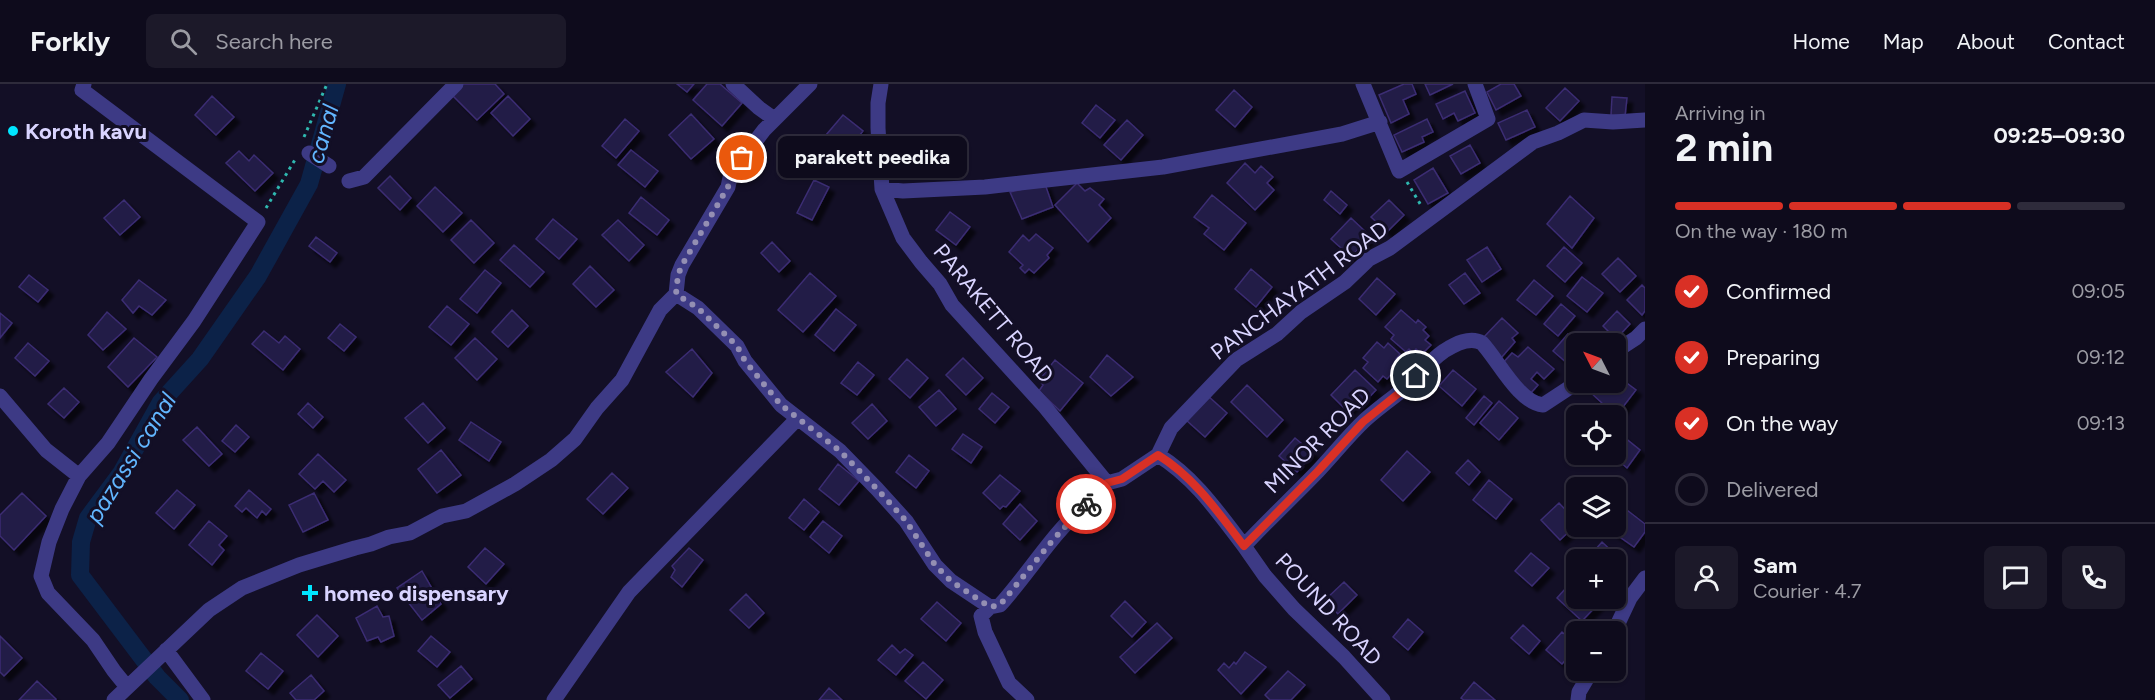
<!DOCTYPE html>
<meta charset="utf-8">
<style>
:root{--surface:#0e0b1c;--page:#1c1929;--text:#f1f3f6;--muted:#9b9ba3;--line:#2e2b3b;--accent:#d93025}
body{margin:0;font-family:Figtree,sans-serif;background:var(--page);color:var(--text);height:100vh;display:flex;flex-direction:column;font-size:22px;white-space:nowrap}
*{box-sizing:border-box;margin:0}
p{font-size:20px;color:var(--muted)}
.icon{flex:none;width:33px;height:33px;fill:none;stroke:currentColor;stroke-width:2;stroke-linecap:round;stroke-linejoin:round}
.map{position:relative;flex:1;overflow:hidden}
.details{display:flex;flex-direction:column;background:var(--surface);width:510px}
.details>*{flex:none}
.needle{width:39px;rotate:312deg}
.fabs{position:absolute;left:1566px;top:249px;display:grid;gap:12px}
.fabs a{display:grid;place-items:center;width:60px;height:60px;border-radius:9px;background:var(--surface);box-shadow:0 2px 4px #0004,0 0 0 2px var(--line);font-size:30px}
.pin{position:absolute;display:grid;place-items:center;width:51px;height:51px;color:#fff;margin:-26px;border:3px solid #fff;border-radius:50%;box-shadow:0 2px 6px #0007}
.courier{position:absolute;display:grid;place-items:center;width:60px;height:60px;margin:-30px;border:4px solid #d93025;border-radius:50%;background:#fff;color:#222;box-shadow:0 2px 8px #0007}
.bubble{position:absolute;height:42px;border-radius:9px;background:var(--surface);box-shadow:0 2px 4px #0004,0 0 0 2px var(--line);font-size:20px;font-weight:700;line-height:42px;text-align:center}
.summary em{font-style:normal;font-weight:700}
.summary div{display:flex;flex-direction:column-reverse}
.summary{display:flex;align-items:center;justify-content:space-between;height:102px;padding:0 30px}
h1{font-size:39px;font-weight:700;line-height:45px}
.bar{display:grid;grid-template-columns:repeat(4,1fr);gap:9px 6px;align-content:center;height:72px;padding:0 30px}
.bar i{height:8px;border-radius:4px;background:var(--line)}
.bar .selected{background:var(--accent)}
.bar p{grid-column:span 4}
.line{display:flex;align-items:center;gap:15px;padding:0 30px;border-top:2px solid var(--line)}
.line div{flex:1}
.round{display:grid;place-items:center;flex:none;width:63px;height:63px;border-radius:9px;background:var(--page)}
ol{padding:0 30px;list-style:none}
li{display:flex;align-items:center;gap:18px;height:66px}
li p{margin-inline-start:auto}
li .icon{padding:6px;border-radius:50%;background:var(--accent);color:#fff;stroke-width:4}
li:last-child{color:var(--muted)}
li i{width:33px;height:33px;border:3px solid var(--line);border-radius:50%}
header{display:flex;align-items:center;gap:36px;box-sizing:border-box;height:84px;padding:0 30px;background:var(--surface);border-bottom:2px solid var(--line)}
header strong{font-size:28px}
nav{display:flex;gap:33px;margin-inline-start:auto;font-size:21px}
.search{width:420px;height:54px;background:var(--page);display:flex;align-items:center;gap:15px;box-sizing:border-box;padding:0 21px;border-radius:9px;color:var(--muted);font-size:22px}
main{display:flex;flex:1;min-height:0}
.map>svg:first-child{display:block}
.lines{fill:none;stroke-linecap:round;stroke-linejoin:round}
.canal{stroke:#0c2248;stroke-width:18}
.building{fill:#241b47;stroke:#3b2d73;stroke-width:1.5;filter:url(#shadow)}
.path{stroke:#2fb8b0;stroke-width:3;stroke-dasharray:3 4.5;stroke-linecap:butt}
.minor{stroke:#3d3a85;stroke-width:15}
.done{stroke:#948fb3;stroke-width:6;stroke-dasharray:0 10.8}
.route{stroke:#d93025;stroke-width:8}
.poi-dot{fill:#00e5ff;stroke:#130f26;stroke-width:2}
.labels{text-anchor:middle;stroke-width:6;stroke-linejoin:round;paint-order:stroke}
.poi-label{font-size:22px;font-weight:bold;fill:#d9d4ff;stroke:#130f26;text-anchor:start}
.street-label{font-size:22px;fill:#d9d4ff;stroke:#130f26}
.water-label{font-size:24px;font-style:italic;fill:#62b6ff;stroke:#130f26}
</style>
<header>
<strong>Forkly</strong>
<div class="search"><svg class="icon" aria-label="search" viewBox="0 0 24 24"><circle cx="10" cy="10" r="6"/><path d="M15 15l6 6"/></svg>Search here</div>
<nav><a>Home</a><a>Map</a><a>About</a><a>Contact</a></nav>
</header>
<main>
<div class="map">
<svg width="1645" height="616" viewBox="0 0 1645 616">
<defs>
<filter id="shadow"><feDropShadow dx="5.5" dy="5.5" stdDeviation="1.5" flood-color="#0009"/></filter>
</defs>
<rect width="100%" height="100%" fill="#130f26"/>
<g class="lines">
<path class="canal" d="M180 616 157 593 80 491 81 458 88 434 122 388 161 318 200 275 258 192 309 100 337 0"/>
</g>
<path class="building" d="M463 0H495L504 10 477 36 452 11Z
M677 0H694L687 8Z
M707 0H720L742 19 722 42 693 16Z
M1404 0H1412L1416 10 1403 16 1409 30 1391 39 1379 11Z
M1425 0H1453L1430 11Z
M1501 0H1514L1521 12 1496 26 1487 8Z
M1565 4 1579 17 1560 37 1546 24Z
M1234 6 1252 23 1235 43 1216 26Z
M1465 7 1475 29 1458 37 1454 29 1443 35 1436 20Z
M212 12 234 33 216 51 195 31Z
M508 12 530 35 513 52 491 29Z
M1612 13 1627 14 1625 32 1611 31Z
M1096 21 1115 36 1100 54 1082 39Z
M1527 26 1535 43 1506 56 1498 39Z
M691 30 714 55 691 75 669 51Z
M843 31 863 47 847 68 826 51Z
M625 35 639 47 616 74 602 62Z
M1427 35 1433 48 1422 53 1424 58 1402 68 1394 51Z
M1127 36 1143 51 1121 76 1104 61Z
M1470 61 1480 79 1461 90 1450 72Z
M631 66 658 87 645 103 618 81Z
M239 67 249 77 254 71 273 89 255 107 226 79Z
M1245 79 1255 89 1261 82 1273 93 1267 99 1274 106 1255 126 1227 99Z
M1433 84 1448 109 1428 120 1414 96Z
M390 92 411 114 400 126 378 104Z
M814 96 829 103 812 136 797 129Z
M1077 99 1085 107 1090 104 1104 115 1099 121 1111 134 1088 158 1055 121Z
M1045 100 1053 123 1022 135 1010 108Z
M435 103 462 129 443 148 417 122Z
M1331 107 1347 121 1340 130 1324 116Z
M1212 111 1246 139 1224 166 1204 150 1209 144 1194 133Z
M1570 112 1594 134 1572 164 1547 140Z
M641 113 669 136 657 151 629 129Z
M124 116 140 133 120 151 104 134Z
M1389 116 1404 131 1387 148 1371 133Z
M950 128 970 143 956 161 936 146Z
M1351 134 1370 152 1351 173 1331 155Z
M553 135 577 155 559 175 536 155Z
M471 136 494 159 474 179 451 156Z
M618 136 644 161 629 177 602 151Z
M1036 150 1053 164 1047 171 1049 174 1034 189 1029 185 1025 189 1020 184 1023 181 1009 168 1023 151 1029 157Z
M316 153 337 169 330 178 309 162Z
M772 158 790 177 779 188 761 169Z
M514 161 544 188 530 203 500 176Z
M1487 163 1501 185 1482 198 1467 176Z
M1564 163 1582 179 1565 198 1547 182Z
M1618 174 1636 192 1620 208 1602 190Z
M590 182 614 206 596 223 573 200Z
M1251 185 1272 203 1256 223 1235 205Z
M485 186 501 199 477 229 460 215Z
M810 189 836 212 803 248 778 226Z
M1465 189 1480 209 1464 220 1449 201Z
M29 191 48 206 38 218 19 203Z
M1582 193 1603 209 1587 228 1567 212Z
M1377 194 1395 210 1376 231 1359 215Z
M139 196 166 216 152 231 139 222 133 229 122 216Z
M1534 196 1553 212 1536 231 1517 216Z
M1642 201 1645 204V227L1642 231 1627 216Z
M1561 220 1575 232 1558 252 1544 240Z
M447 222 469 240 451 261 429 243Z
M836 225 856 241 834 267 815 251Z
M512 226 528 242 508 263 492 248Z
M1401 226 1416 239 1418 236 1426 243 1423 246 1429 252 1425 256 1431 261 1422 270 1416 265 1413 269 1409 265 1406 268 1391 255 1394 251 1385 243Z
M1617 227 1630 240 1616 255 1603 242Z
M107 228 126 245 103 266 88 251Z
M0 229 12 239 0 254Z
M1502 234 1518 249 1512 254 1515 258 1501 274 1482 255Z
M340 240 356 253 344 267 328 254Z
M264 247 279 259 285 252 300 265 283 286 252 260Z
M1568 250 1579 260H1576L1575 286 1553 267Z
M134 254 157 273 128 303 108 283Z
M475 254 497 275 477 296 455 274Z
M1377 258 1384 264 1388 259 1400 270 1396 275 1401 279 1387 295 1383 292 1378 298 1363 284 1368 278 1363 274Z
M28 259 49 277 35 292 15 274Z
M1528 263 1554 285 1544 295 1537 288 1531 295 1538 301 1530 310 1502 280 1512 269 1518 273Z
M692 265 712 289 693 313 666 288Z
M1107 271 1133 293 1111 312 1090 293Z
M963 274 983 294 966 311 946 291Z
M907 275 928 294 910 314 889 295Z
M1055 276 1083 299 1060 327 1039 307 1043 301 1039 296Z
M858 278 874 291 857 311 841 299Z
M1355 286 1376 306 1360 323 1355 318 1347 327 1331 311Z
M1453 286 1476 305 1462 322 1439 302Z
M1616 291 1636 306 1616 332 1590 308 1597 298H1616Z
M1247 301 1283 336 1267 353 1231 318Z
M64 304 79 318 64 334 48 320Z
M939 306 956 325 936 342 919 323Z
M992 309 1009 323 995 339 979 325Z
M1208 312 1227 329 1205 353 1186 336Z
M1484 312 1492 319 1474 341 1466 334Z
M1499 317 1518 334 1499 356 1480 339Z
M308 319 323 333 313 344 298 330Z
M423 319 445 344 428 359 405 334Z
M872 320 887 337 868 355 852 339Z
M471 338 501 358 489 377 459 356Z
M236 341 249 353 235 368 222 357Z
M197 343 222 370 209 382 183 356Z
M1619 349 1640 366 1627 384 1611 370H1616V353Z
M963 350 982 363 971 379 952 365Z
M1295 354 1313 369 1297 388 1279 372Z
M441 366 461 391 437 409 418 385Z
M1407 367 1430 388 1403 417 1381 396Z
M318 370 346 396 334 408 323 397 315 405 299 390Z
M909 371 929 387 916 404 896 388Z
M1468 376 1480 388 1469 401 1456 389Z
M838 380 859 397 839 421 819 405Z
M612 389 628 404 603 430 587 415Z
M1000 391 1020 407 1006 423 1003 422 1000 425 983 409Z
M1489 396 1512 415 1496 435 1473 416Z
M177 406 195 421 174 445 156 429Z
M249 406 271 425 266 431 262 427 257 434 246 424 242 428 235 422Z
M22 409 46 432 14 466 0 452V431Z
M314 409 328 436 303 448 289 421Z
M804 415 819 428 804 446 789 434Z
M1559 419 1576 437V441L1560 456 1541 436Z
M1020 420 1037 437 1020 456 1003 440Z
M1623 423 1645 440V448L1634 463 1607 444 1616 442V433Z
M209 437 227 452 219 461 224 466 212 481 189 461Z
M823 437 842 452 829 469 810 453Z
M1602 458 1617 472 1614 476H1586Z
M485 464 504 480 486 500 468 483Z
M689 464 703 476 682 503 671 493 675 486 672 482Z
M1531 469 1549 484 1532 502 1515 487Z
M422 487 441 520 422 536 397 504Z
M1575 494 1576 496V514H1596L1600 518 1582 537 1557 514Z
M1344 498 1357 511 1338 530 1325 516Z
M746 510 764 529 749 544 730 526Z
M1125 517 1146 538 1132 553 1111 532Z
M937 518 961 539 946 557 921 535Z
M377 522 383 533 389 532 394 552 381 558 378 553 367 557 356 534Z
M317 531 338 552 318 573 297 551Z
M1408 535 1423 548 1408 566 1393 553Z
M1157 539 1172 554 1135 589 1120 573Z
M1523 541 1540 557 1529 570 1511 554Z
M1562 548 1576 560V564L1562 580 1546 566Z
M0 552 22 574 4 592 0 588Z
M431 552 450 568 437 583 418 567Z
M892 561 900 569 905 565 913 571 896 591 878 576Z
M1245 568 1266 583 1241 610 1218 586 1224 579 1229 584 1234 578 1236 580Z
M261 569 283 587 268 605 246 587Z
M923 578 943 596 926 615 905 597Z
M461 582 472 595 450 614 438 601Z
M1288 587 1305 601 1291 616H1270L1265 611Z
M311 591 324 607 314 616H296L290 609Z
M37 597 56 615V616H19Z
M1474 598 1495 616H1464L1461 614Z
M829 604 842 616H819Z"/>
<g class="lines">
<path class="path" d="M304 53 327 0
M1407 98 1422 123
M266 124 296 74"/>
<path class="minor" d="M84 0 82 6 258 138 194 237 151 295 108 359 79 392 62 425 49 458 41 492 48 509 93 556 114 587 127 603
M733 0 759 24 773 34
M881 0 878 19V44L882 105 903 154 921 178 940 200 952 221 1045 323 1107 399
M1363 0 1399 87 1488 35 1475 0
M309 69 329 82
M349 97 364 93 456 0
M882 105 903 107 985 103 1163 83 1342 50 1380 38
M676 210 698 224 737 262 745 277 781 321 840 367 877 405 906 437 935 481 951 497 990 523 1000 521C1029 489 1052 450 1085 421 1093 413 1103 410 1107 399L1122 395 1158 371 1171 344 1236 276 1277 250 1301 228 1345 198 1369 175 1390 164 1533 58 1558 49 1584 36 1613 38 1645 36
M1616 267 1636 254 1645 245
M0 312 46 366 79 392
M1158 371C1194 393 1218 428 1244 462 1268 436 1294 412 1318 387 1334 370 1348 352 1365 336 1377 325 1391 315 1404 305 1418 293 1428 278 1444 267 1455 260 1470 252 1482 259 1498 276 1519 319 1543 321L1578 298
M1244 462 1265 492 1294 525 1344 573 1383 616
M990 523 981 532 985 548 1009 599 1027 616
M1614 548 1630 514 1645 494
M166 566 203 616
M114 616 209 526 242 504 299 481 355 464 371 460 389 453 410 449 442 432 466 427 515 400 551 376 575 355 597 324 622 296 660 226 676 210 678 191 682 181 728 103 731 89 764 46 810 0
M554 616 629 508 797 335
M1578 616 1579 608 1592 586"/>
</g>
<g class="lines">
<path class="done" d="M742 74 731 89 728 103 682 181 678 191 676 210 698 224 737 262 745 277 781 321 840 367 877 405 906 437 935 481 951 497 990 523 1000 521 1052 457 1086 420"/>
<path class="route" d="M1086 420 1104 406 1107 399 1122 395 1158 371C1194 393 1218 428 1244 462L1318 387 1363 338 1404 305 1416 292"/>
</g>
<g class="poi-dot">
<circle cx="13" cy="47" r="6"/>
<path d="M307 500h6v6h6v6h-6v6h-6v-6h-6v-6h6z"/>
</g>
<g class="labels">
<g class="poi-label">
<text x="25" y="55">Koroth kavu</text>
<text x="324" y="517">homeo dispensary</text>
</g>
<g class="street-label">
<text transform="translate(1299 206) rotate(-37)" y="8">PANCHAYATH ROAD</text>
<text transform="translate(994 229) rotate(50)" y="8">PARAKETT ROAD</text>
<text transform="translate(1317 356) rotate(-45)" y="8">MINOR ROAD</text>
<text transform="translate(1329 525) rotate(47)" y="8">POUND ROAD</text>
</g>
<g class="water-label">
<text transform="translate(323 50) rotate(-74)" y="8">canal</text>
<text transform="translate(131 374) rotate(-58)" y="8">pazassi canal</text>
</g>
</g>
</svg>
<div class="fabs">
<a><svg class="needle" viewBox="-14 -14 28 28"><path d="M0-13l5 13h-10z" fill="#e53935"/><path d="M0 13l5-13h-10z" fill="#9b9ba3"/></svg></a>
<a><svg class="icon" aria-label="locate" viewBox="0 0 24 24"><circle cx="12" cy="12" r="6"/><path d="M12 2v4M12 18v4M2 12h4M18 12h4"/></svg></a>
<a><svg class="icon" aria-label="layers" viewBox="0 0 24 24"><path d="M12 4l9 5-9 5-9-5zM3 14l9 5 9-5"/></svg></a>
<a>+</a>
<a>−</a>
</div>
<div class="pin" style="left:742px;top:74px;background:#ea580c"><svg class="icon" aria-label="bag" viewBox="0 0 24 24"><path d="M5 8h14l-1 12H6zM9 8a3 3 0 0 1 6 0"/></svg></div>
<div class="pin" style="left:1416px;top:292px;background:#1f2937"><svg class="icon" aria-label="home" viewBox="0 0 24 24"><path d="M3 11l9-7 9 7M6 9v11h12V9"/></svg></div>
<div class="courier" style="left:1086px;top:420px"><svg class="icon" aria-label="bike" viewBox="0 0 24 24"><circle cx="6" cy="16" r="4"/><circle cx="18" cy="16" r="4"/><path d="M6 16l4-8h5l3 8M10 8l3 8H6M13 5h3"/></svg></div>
<div class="bubble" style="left:778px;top:52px;width:189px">parakett peedika</div>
</div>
<section class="details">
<div class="summary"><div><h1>2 min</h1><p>Arriving in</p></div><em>09:25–09:30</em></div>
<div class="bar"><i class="selected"></i><i class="selected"></i><i class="selected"></i><i></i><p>On the way · 180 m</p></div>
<ol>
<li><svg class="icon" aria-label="check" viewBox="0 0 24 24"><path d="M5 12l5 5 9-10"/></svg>Confirmed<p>09:05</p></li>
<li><svg class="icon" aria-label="check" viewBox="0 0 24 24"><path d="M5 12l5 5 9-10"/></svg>Preparing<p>09:12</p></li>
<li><svg class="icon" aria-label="check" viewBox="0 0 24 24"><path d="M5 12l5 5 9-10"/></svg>On the way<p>09:13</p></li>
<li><i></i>Delivered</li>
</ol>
<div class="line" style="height:108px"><a class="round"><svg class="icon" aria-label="person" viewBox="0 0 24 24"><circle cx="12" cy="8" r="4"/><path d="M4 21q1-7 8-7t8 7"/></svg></a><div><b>Sam</b><p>Courier · 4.7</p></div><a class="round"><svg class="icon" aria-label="chat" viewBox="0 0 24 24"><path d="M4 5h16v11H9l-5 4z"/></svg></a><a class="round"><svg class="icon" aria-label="phone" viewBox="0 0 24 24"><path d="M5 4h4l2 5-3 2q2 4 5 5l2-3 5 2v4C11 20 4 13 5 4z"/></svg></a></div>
</section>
</main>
